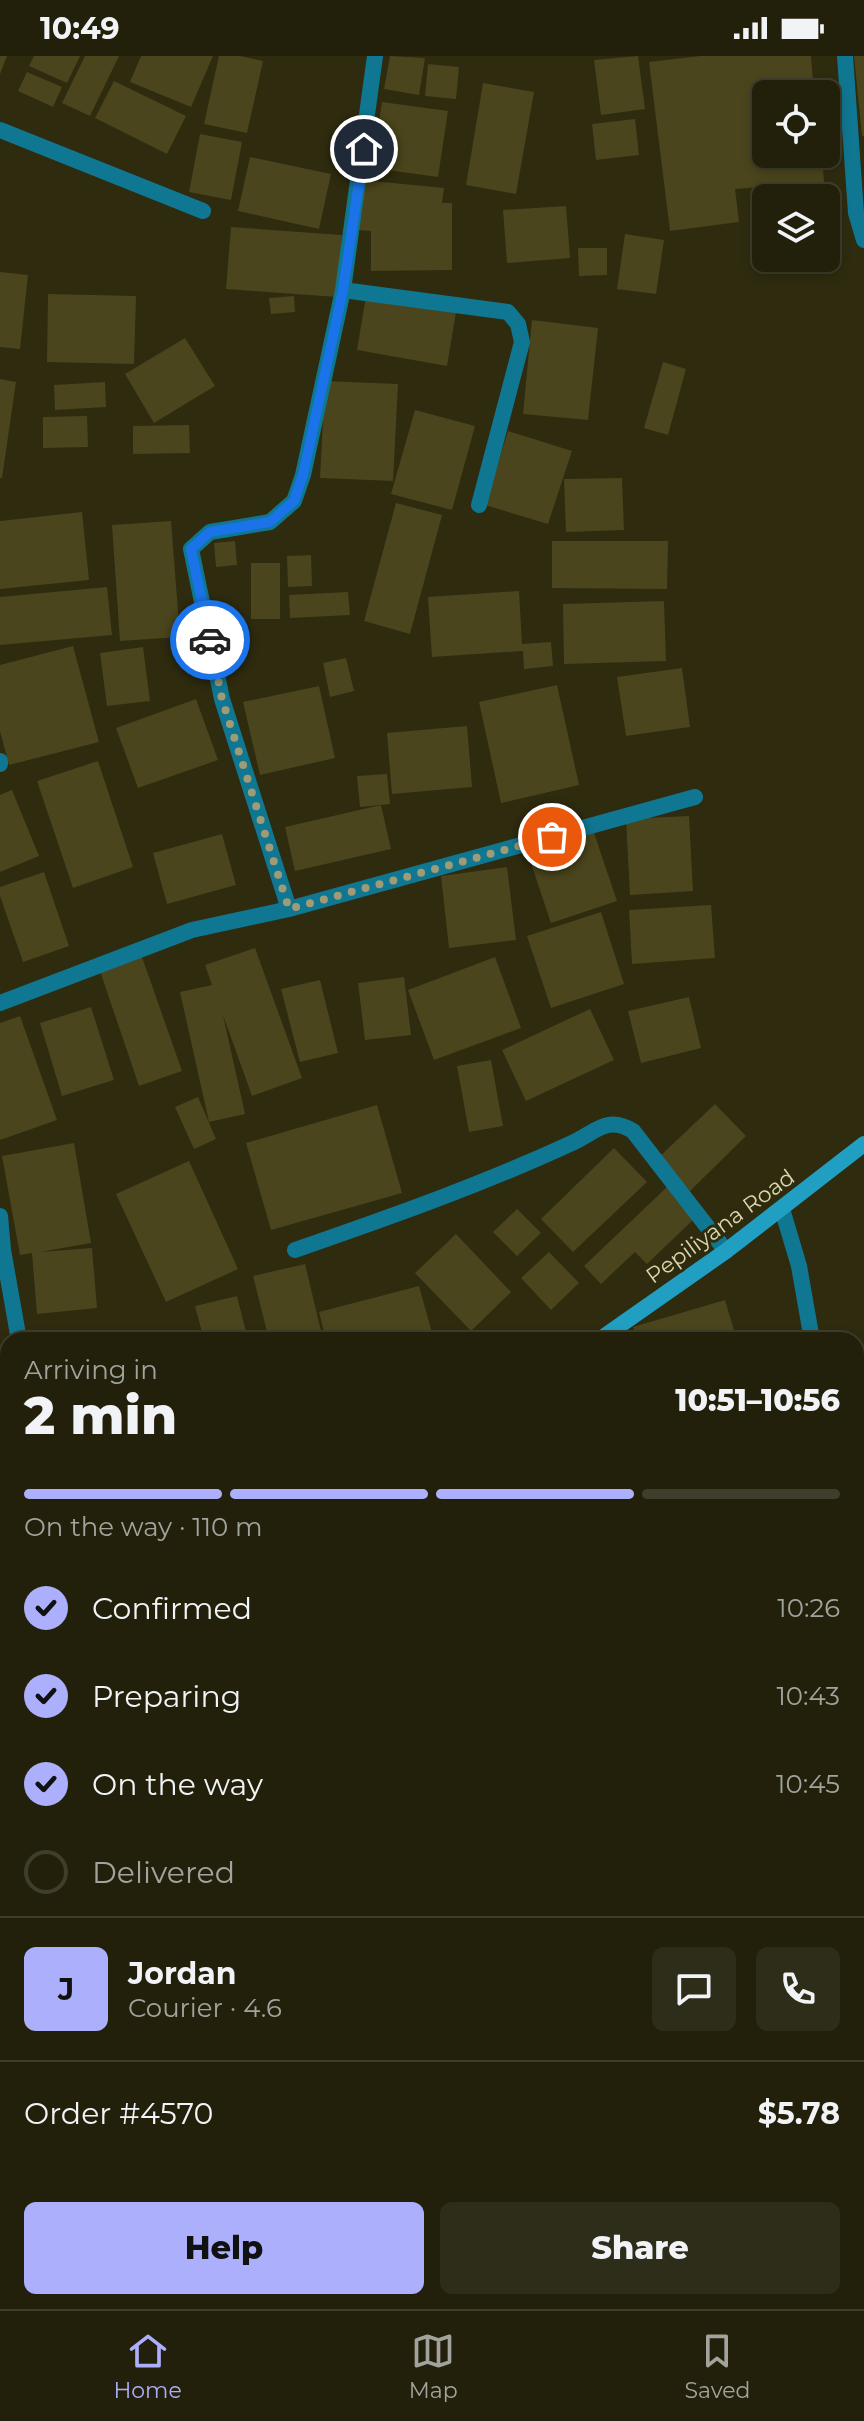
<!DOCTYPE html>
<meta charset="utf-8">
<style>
:root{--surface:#22200b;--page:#2e2d19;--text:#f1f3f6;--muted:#a2a39d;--line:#3f3e2c;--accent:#acaffb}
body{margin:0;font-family:Montserrat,sans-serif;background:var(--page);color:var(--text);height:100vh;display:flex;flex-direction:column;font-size:30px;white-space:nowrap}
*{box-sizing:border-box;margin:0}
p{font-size:26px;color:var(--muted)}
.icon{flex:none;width:44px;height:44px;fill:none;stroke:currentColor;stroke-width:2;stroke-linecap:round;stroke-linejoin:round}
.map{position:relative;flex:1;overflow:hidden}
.drawer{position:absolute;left:0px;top:1276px;width:864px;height:978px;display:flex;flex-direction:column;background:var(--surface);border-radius:24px 24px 0 0;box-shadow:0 4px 12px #0003,0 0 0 2px var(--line)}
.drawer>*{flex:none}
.controls{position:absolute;left:752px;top:24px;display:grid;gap:16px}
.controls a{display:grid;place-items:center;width:88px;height:88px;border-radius:12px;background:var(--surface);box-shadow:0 4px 12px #0003,0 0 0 2px var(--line);font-size:40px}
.pin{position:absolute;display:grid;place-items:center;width:68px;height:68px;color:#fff;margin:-34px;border:4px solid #fff;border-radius:50%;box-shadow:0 2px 8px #0007}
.courier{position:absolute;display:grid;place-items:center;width:80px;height:80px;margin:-40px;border:6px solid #1a73e8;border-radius:50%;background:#fff;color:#222;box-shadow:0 2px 10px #0007}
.summary em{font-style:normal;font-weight:800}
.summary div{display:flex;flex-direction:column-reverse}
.summary{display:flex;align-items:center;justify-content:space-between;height:136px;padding:0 24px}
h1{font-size:52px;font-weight:800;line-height:60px}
.bar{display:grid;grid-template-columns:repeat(4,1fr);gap:12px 8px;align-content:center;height:96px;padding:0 24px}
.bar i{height:10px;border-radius:6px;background:var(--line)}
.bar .current{background:var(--accent)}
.bar p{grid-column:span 4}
.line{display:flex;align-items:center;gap:20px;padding:0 24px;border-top:2px solid var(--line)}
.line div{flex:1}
.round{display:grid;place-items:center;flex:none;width:84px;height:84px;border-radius:12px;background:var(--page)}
ol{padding:0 24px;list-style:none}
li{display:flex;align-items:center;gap:24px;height:88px}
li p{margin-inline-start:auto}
li .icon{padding:8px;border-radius:50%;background:var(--accent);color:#111;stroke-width:4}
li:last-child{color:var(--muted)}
li i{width:44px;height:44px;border:4px solid var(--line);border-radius:50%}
.action{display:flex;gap:16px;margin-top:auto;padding:16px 24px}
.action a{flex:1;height:92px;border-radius:12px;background:var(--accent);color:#111;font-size:32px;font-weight:800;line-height:92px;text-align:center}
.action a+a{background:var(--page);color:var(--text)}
.status{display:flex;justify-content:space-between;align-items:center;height:56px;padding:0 40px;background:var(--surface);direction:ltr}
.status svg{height:22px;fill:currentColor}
.dock{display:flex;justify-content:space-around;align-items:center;height:112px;border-top:2px solid var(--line);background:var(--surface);font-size:22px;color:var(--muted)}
.dock a{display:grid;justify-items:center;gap:4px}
.dock .current{color:var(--accent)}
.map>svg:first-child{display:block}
.building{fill:#4a451c}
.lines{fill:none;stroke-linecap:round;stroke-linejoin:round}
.minor{stroke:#107792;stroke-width:16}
.secondary{stroke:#219fc2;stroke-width:16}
.done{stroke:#9e9b76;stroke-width:8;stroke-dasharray:0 14.4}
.route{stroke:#1a73e8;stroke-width:10}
.labels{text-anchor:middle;stroke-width:6;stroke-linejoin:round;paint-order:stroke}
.street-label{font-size:22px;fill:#dbd7ad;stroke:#2e2b0f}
</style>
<div class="status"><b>10:49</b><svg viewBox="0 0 49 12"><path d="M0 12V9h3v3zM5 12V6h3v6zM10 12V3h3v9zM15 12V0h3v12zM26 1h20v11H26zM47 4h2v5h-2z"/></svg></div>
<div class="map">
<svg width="864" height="2253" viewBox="0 0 864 2253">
<rect width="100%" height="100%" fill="#2e2b0f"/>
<path class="building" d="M0 0H7L0 18Z
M34 0H80L67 27 29 10Z
M85 0H119L90 60 62 47Z
M141 0H213L191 51 130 26Z
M219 0H240L263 5 247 77 204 68Z
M390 0 425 2 419 39 384 33Z
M638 0 645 53 601 59 594 4Z
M700 0H811L814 38H766V98H822L824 126 735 133 739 166 670 175 649 6Z
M854 0H864V80H862Z
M428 8 459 11 456 43 425 40Z
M27 16 62 31 53 51 18 35Z
M114 25 186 60 167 98 95 62Z
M483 27 534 36 516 138 466 129Z
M382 46 448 55 438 121 372 112Z
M635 63 639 99 596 104 592 68Z
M200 78 242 86 231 144 189 136Z
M250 101 331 118 319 173 238 155Z
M362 124 444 132 442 147H452V214L371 215V175L357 174Z
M566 150 570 202 507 207 503 154Z
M231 171 342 179 337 241 226 233Z
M625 178 664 184 656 238 617 233Z
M578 192H607V219L579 220Z
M0 216 28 219 20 293 0 291Z
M48 238 136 240 134 308 47 306Z
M294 240 295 256 271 258 269 242Z
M366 240 456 256 447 310 357 294Z
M532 264 598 272 588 364 523 358Z
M185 282 215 330 154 367 125 318Z
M663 306 686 313 668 379 644 372Z
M0 323 16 326 2 422H0Z
M325 325 398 328 393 425 320 422Z
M105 326 106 351 55 354 54 329Z
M415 354 475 370 452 454 391 438Z
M87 360 88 391 43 392V361Z
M189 369 190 397 133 398V370Z
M508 375 572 395 548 468 485 449Z
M622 422 624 474 566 476 564 423Z
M396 447 442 459 410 578 364 565Z
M82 456 89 524 0 533V465Z
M171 465 180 581 120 585 112 469Z
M235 485 237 509 216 511 214 487Z
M552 485H668L667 533 552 532Z
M311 499 312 530 288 531 287 500Z
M251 507H280V563H251Z
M107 531 112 579 0 589V541Z
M519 535 522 588 551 586 553 610 524 613 523 595 432 601 428 541Z
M348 536 350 559 290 562 289 539Z
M664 545 666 605 564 608 563 548Z
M73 590 99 686 9 709 0 675V609Z
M143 591 150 645 107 650 100 597Z
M346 602 354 635 330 641 323 607Z
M682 612 690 671 626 680 617 621Z
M557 629 579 729 501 747 479 646Z
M319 630 335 702 260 719 243 646Z
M196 643 218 704 138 732 116 672Z
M467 670 472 731 392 738 387 677Z
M98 705 133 811 73 832 37 725Z
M387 718 390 748 360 751 357 720Z
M12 734 39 800 0 816V739Z
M381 749 391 793 295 815 285 771Z
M689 760 693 835 630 839 626 763Z
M593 774 617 845 551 867 527 795Z
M222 778 236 829 167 848 153 797Z
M507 811 516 884 449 892 441 820Z
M44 816 69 890 23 906 0 840V831Z
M711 849 715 902 632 908 629 854Z
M601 856 624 928 551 952 527 880Z
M255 892 302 1022 252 1040 223 959 245 1058 209 1066 180 936 212 929 205 909Z
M142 901 182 1015 139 1030 100 915Z
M495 901 521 972 434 1004 408 934Z
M404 921 411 979 365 984 358 927Z
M320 924 338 997 300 1006 281 933Z
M689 941 701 992 641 1007 628 955Z
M91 951 114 1024 62 1040 40 967Z
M590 953 614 1004 526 1045 502 994Z
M20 960 57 1064 0 1084V967Z
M491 1004 503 1070 469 1076 457 1010Z
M198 1041 216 1083 194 1093 175 1051Z
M715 1048 746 1080 689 1136 657 1103Z
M377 1049 402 1137 271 1174 246 1087Z
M74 1087 91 1187 40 1196 92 1192 97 1252 37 1258 32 1197 20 1199 2 1100Z
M614 1092 647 1126 573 1196 541 1163Z
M189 1105 238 1213 166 1246 116 1138Z
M667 1131 696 1161 647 1208 635 1196 601 1228 584 1210Z
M517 1153 541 1177 517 1200 493 1176Z
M456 1178 511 1236 471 1275 415 1217Z
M549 1196 579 1227 551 1254 521 1222Z
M305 1208 321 1275 283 1284H269L253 1220Z
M419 1230 434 1284H326L319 1256Z
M237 1240 248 1284H204L195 1250Z
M725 1244 737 1284H637L633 1271Z
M8 1347V1381L0 1382V1348Z
M7 1774 8 1825 0 1826V1775Z
M8 1836V1903L1 1905 0 1837Z
M8 1947V2020L0 2023V1950Z
M8 2037V2114L0 2115V2038Z
M0 2202 8 2204V2246H67L64 2253H0Z
M192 2246H289L307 2253H190Z
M503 2246H571L570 2253H502Z
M578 2246H613L614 2253H579Z
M635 2246H725L723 2253H633Z
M748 2246H814L813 2253H746Z"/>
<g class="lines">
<path class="minor" d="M845 0 856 157 864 184
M0 74 203 155
M343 234 508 256 518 268 522 286 479 449
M0 705V708
M289 853 222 643 191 493 210 476 270 466 294 445 303 419 343 234 375 0
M0 947 192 874 289 853 695 741
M782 1153 799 1210 812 1284
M0 1160 3 1194 19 1284
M295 1194C390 1161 481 1129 572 1087 596 1076 607 1059 633 1075L726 1195
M333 2253 335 2246"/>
<path class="secondary" d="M599 1284 726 1195 864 1088
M0 1464 8 1463
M483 2246 484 2253"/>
</g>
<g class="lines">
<path class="done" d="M210 584 222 643 289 853 552 781"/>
<path class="route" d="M210 584 191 493 210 476 270 466 294 445 303 419 343 234 364 93"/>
</g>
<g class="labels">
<g class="street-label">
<text transform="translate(720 1170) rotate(-36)" y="8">Pepiliyana Road</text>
</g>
</g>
</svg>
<div class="controls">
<a><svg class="icon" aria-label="locate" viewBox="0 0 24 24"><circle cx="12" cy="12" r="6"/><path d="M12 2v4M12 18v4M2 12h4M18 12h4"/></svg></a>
<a><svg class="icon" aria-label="layers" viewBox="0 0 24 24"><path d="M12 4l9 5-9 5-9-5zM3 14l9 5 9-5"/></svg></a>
</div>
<div class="pin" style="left:552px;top:781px;background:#ea580c"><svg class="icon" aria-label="bag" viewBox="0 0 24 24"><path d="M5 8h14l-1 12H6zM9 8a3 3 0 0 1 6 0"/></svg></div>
<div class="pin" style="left:364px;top:93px;background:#1f2937"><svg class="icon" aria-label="home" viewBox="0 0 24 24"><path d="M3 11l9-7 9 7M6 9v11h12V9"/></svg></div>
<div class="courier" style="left:210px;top:584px"><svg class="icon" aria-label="car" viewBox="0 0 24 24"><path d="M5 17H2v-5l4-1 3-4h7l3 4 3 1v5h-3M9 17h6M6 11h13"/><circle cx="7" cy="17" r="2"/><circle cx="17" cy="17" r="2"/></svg></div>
<section class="drawer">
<div class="summary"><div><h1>2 min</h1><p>Arriving in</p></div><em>10:51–10:56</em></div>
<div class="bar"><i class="current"></i><i class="current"></i><i class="current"></i><i></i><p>On the way · 110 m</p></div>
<ol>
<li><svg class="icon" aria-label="check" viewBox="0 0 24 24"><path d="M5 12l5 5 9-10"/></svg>Confirmed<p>10:26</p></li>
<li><svg class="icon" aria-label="check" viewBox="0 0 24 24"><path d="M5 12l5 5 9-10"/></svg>Preparing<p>10:43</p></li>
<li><svg class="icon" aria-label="check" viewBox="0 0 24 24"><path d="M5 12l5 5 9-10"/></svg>On the way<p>10:45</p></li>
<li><i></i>Delivered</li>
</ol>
<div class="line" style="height:144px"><b class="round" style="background:var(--accent);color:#111">J</b><div><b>Jordan</b><p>Courier · 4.6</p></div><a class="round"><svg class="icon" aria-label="chat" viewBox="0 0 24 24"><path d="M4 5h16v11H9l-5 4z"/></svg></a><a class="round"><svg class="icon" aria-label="phone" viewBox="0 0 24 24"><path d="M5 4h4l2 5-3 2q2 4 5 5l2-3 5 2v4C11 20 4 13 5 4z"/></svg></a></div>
<div class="line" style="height:104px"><div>Order #4570</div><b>$5.78</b></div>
<div class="action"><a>Help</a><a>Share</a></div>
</section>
</div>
<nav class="dock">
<a class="current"><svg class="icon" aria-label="home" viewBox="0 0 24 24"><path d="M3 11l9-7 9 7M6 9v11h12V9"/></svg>Home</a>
<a><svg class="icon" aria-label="map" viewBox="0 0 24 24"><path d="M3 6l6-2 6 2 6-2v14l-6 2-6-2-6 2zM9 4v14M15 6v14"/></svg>Map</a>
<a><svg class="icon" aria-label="saved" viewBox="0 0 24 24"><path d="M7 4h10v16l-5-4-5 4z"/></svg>Saved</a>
</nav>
